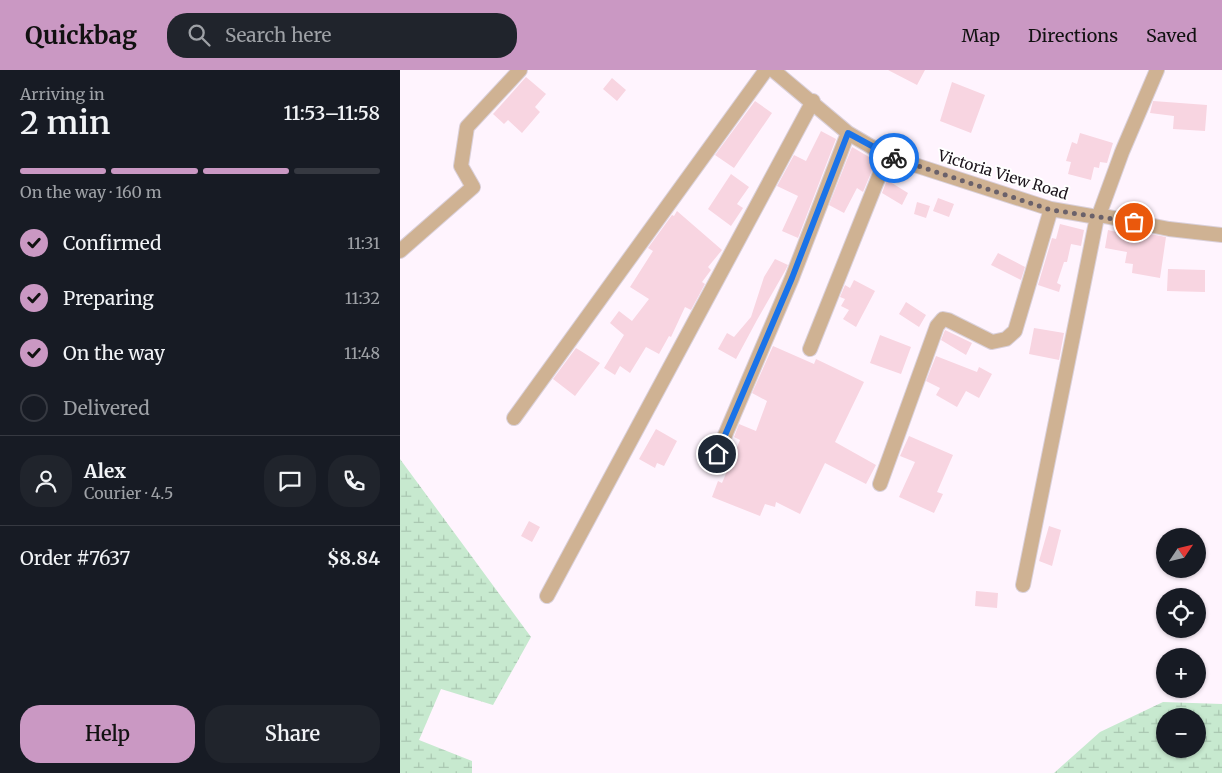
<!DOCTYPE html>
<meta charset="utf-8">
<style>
:root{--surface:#171b24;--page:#20242c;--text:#f1f3f6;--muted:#9ea1a6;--line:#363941;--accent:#ca98c3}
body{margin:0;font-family:Merriweather,serif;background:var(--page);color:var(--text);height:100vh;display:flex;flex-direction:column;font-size:19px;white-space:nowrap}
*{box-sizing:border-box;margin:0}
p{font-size:16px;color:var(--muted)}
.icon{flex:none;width:28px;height:28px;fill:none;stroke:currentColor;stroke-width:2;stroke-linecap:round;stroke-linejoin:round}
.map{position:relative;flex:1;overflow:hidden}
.side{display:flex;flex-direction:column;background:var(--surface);width:400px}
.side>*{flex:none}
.needle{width:32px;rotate:55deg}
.controls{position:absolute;left:756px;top:458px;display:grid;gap:10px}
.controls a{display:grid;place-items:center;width:50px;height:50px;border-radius:50%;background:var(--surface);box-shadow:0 1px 4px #0004;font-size:25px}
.pin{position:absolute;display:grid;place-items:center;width:42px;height:42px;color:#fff;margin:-21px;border:2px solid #fff;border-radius:50%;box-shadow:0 1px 5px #0007}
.courier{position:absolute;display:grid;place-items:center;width:50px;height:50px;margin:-25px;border:4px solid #1a73e8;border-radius:50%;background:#fff;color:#222;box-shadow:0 1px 6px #0007}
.overview em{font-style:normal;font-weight:600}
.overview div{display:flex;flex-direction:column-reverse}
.overview{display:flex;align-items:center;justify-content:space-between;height:85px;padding:0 20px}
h1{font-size:32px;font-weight:600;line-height:38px}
.bar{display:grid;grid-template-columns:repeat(4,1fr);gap:8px 5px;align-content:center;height:60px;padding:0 20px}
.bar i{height:6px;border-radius:4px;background:var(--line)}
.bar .active{background:var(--accent)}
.bar p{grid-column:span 4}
.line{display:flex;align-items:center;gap:12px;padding:0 20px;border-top:1px solid var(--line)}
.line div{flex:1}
.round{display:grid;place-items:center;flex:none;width:52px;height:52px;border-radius:20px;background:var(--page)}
ol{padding:0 20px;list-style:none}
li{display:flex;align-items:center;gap:15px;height:55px}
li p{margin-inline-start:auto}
li .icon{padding:5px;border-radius:50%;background:var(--accent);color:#111;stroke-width:4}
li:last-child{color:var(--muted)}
li i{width:28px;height:28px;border:2px solid var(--line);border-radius:50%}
.primary-button{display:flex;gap:10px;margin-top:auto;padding:10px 20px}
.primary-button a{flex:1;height:58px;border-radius:20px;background:var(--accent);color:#111;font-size:20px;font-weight:600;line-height:58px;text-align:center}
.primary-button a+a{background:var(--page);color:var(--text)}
header{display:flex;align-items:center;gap:30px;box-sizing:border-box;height:70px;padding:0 25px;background:var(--accent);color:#111}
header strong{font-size:24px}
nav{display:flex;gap:28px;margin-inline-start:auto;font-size:18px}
.search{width:350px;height:45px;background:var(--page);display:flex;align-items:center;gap:12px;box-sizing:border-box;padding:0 18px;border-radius:20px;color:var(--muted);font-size:19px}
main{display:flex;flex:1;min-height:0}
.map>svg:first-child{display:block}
.wetland{fill:url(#wetland-marsh);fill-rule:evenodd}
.building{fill:#f8d5e1}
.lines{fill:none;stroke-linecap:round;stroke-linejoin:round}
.minor-casing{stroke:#dad0da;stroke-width:16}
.minor{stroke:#cfb293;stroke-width:14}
.done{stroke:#6a616a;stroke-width:5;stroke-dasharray:0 9}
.route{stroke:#1a73e8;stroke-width:6}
.labels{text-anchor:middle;stroke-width:4;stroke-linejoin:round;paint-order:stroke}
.street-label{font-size:15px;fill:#1a121a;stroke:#fff}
</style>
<header>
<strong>Quickbag</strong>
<div class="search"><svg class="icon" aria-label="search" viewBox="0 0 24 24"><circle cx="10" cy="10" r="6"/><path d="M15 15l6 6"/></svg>Search here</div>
<nav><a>Map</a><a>Directions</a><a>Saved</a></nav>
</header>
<main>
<section class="side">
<div class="overview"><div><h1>2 min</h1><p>Arriving in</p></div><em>11:53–11:58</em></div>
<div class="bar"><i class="active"></i><i class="active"></i><i class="active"></i><i></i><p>On the way · 160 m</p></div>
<ol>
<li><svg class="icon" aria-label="check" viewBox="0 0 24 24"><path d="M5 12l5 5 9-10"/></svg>Confirmed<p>11:31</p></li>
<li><svg class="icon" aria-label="check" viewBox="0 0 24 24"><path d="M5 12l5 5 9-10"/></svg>Preparing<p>11:32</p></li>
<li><svg class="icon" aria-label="check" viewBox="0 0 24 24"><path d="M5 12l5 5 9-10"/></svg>On the way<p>11:48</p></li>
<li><i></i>Delivered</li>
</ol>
<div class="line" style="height:90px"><a class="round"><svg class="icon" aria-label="person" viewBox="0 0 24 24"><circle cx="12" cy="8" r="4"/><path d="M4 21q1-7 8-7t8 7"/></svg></a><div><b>Alex</b><p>Courier · 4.5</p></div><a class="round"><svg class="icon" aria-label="chat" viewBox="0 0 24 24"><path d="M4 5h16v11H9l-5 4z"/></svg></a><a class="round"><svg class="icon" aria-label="phone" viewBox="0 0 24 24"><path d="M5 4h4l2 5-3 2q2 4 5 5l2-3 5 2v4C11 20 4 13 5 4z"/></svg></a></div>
<div class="line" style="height:65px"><div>Order #7637</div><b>$8.84</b></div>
<div class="primary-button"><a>Help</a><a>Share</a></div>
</section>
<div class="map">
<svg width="822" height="703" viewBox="0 0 822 703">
<defs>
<pattern id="wetland-marsh" width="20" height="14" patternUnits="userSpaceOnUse" patternTransform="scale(1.25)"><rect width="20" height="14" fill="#c7e9cf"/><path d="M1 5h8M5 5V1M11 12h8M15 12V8" fill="none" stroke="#aac7b1"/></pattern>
</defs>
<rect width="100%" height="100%" fill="#fff4fe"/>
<path class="wetland" d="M0 389 131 567 93 635 41 619 19 670 72 691V703H0Z
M763 632 822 634V703H654L700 662ZM765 646H798V679H765Z"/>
<path class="building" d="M488 0H525L517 15Z
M126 7 146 24 135 37 140 42 122 63 108 50 104 54 93 44Z
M212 8 226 20 217 31 203 19Z
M552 12 585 25 571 63 540 51Z
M355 31 372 43 334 98 315 85Z
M753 31 807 35 805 61 773 59 774 46 750 43Z
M421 61 436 69 398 168 382 161 398 126 377 116 394 85 406 91Z
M680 63 713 73 707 93 700 92 699 98 694 97 691 110 668 104 671 92 666 91 672 72 677 74Z
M452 77 476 91 463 122 457 118 444 143 429 135Z
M331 104 349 117 337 134 343 138 331 156 308 139Z
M487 110 508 123 502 135 482 123Z
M538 128 554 134 549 147 533 141Z
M517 132 530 136 526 148 514 144Z
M277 141 322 180 308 197 311 200 302 212 305 214 291 240 285 237 271 267 269 266 259 284 246 277 230 303 220 296 215 305 204 298 224 265 210 253 219 241 232 251 249 229 230 217 253 181 248 178 272 145 274 146Z
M660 154 684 160 681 176 671 174 667 192H664L657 213 661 215 659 222 638 215 652 168 656 169Z
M708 160 729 165 730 160 766 167 760 208 732 203 733 194 725 193 727 182 705 178Z
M598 183 625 197 621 210 591 195Z
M375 189 388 195 385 201 357 250 352 247 357 250 336 289 318 279 327 263 334 267 351 247 364 207Z
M768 199 805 200V222L767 221Z
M454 210 475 221 456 257 443 249 449 240 441 236 445 229 440 227 445 215 450 218Z
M506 232 526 245 519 257 499 244Z
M634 258 664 263 659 290 629 284Z
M545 260 572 273 566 285 541 270Z
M480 265 511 277 501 304 470 293Z
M373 276 414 294 416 289 464 312 435 372 476 395 466 414 425 393 400 444 376 432 375 437 365 434 360 446 312 427 318 411 322 413 340 370 334 367 339 354 356 361 367 331 352 323Z
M176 278 200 293 175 326 153 309Z
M536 286 577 302 579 297 592 304 579 328 566 321 557 337 536 325 540 318 526 311Z
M256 359 277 371 264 396 257 393 255 398 239 389Z
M509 366 553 385 537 422 543 424 534 443 499 427 515 392 500 386Z
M129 451 140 457 132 472 121 466Z
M649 456 661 460 652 496 639 491Z
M576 521 598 523 597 538 575 536Z"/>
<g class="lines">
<g class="minor-casing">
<path id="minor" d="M373 0 448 63 487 86 651 139 697 147 699 145 769 159 822 165
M699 145 722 82 757 0
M0 181 73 117 61 96 67 57 120 0
M410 279 487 86
M114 348 366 0
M317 384 392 208 448 63
M480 414 537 256 543 249 548 250 592 272 606 269 615 261 651 139
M623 515 697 147
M147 526 413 31"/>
</g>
<use href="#minor" class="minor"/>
</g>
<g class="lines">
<path class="done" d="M494 88 651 140 734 152"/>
<path class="route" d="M317 384 392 208 448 63 494 88"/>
</g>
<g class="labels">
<g class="street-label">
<text transform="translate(603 105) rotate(17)" y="5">Victoria View Road</text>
</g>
</g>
</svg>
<div class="controls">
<a><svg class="needle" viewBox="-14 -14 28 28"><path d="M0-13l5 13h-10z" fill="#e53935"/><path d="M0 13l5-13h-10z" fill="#9ea1a6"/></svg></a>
<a><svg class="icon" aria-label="locate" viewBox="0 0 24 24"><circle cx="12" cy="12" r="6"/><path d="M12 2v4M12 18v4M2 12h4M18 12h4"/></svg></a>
<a>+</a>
<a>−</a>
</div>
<div class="pin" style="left:734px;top:152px;background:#ea580c"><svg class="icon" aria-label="bag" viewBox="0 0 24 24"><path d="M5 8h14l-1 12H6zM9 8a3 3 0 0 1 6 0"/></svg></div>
<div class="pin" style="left:317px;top:384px;background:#1f2937"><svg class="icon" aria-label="home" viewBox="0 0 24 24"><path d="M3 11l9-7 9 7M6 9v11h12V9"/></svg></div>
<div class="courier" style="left:494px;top:88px"><svg class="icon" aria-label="bike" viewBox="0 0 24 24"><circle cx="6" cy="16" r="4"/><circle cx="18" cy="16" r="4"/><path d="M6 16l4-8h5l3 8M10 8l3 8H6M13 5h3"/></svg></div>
</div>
</main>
